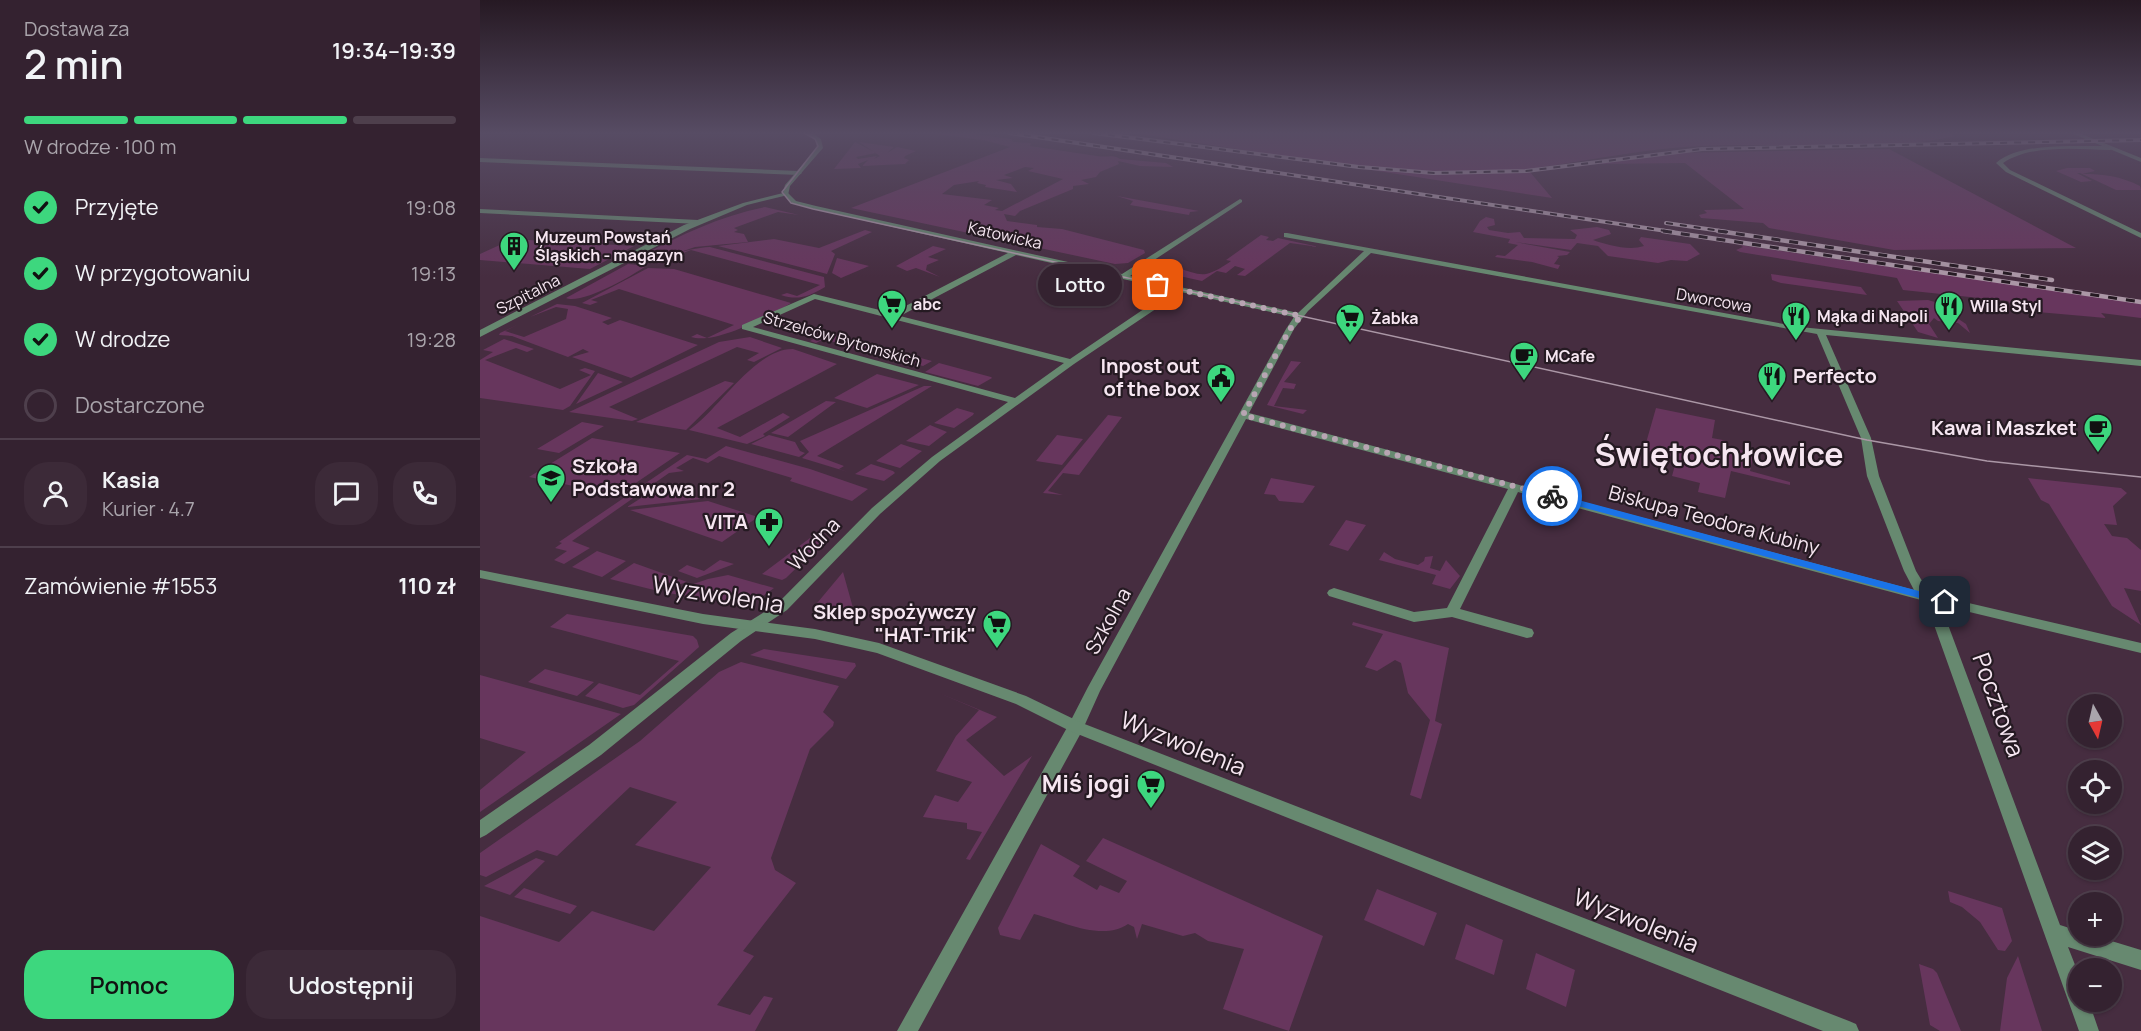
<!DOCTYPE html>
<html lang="pl">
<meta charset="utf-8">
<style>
:root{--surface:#342230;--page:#3c2a38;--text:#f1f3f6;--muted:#a9a4ab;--line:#4e3f4c;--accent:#3dd77e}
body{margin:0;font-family:Manrope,sans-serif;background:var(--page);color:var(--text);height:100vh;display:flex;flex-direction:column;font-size:22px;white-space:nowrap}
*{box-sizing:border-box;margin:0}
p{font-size:20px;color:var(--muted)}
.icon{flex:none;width:33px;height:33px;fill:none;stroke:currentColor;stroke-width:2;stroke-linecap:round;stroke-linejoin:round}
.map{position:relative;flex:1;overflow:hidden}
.side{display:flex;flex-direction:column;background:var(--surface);width:480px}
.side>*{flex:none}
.needle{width:39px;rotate:172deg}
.controls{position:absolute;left:1588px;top:694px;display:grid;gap:12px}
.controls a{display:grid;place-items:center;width:54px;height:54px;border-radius:50%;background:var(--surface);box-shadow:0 2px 4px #0004,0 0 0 2px var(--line);font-size:30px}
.pin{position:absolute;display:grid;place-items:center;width:51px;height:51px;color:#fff;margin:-26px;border-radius:12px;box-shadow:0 3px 9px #0006}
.courier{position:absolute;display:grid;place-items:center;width:60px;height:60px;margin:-30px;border:4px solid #1a73e8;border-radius:50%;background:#fff;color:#222;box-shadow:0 2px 8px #0007}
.bubble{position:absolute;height:42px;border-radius:21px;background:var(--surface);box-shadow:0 2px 4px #0004,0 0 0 2px var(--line);font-size:20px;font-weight:600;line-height:42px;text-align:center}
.overview em{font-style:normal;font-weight:600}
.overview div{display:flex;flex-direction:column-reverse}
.overview{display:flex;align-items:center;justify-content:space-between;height:102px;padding:0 24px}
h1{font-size:39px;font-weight:600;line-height:45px}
.bar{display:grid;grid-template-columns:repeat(4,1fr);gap:9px 6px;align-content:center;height:72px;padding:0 24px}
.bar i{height:8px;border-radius:4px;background:var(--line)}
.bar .active{background:var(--accent)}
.bar p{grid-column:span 4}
.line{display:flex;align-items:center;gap:15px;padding:0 24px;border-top:2px solid var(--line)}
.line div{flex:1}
.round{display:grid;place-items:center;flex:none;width:63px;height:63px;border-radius:24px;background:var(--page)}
ol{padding:0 24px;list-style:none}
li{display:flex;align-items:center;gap:18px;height:66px}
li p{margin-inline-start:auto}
li .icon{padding:6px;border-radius:50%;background:var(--accent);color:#111;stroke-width:4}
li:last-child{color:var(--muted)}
li i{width:33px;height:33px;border:3px solid var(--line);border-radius:50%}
.cta{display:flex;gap:12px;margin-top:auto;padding:12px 24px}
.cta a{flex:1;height:69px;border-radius:24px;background:var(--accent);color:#111;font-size:24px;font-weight:600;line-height:69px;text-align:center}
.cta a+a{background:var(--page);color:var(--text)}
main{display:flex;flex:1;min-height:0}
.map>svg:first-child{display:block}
.green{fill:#67365d;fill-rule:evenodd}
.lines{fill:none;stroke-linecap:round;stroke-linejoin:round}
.minor{fill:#678970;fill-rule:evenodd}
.tertiary{fill:#678970;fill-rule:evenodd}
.tram{stroke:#ab97a6;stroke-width:1.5}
.rail-far1-casing{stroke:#ab97a6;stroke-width:4}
.rail-casing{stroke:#ab97a6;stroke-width:4.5}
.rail-far1{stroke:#251a22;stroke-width:2;stroke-dasharray:7;stroke-linecap:butt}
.rail{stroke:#251a22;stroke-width:3;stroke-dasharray:9;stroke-linecap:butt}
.route{fill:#1a73e8}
.done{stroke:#b8a5b3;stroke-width:6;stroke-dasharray:0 10.8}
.labels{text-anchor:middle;stroke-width:4.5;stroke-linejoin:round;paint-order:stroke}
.far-street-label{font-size:16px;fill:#f6e6f1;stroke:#251a22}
.far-poi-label{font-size:16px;font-weight:bold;fill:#f6e6f1;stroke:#251a22;text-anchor:start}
.poi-label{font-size:20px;font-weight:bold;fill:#f6e6f1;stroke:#251a22;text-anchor:end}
.street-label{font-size:20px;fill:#f6e6f1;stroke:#251a22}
.near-street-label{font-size:24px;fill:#f6e6f1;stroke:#251a22}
.near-poi-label{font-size:24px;font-weight:bold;fill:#f6e6f1;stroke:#251a22;text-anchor:end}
.town-label{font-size:32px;font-weight:bold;fill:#f6e6f1;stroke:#251a22}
</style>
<main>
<section class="side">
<div class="overview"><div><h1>2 min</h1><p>Dostawa za</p></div><em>19:34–19:39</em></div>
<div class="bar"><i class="active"></i><i class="active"></i><i class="active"></i><i></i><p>W drodze · 100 m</p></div>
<ol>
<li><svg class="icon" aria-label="check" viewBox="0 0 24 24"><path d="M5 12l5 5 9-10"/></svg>Przyjęte<p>19:08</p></li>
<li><svg class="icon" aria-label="check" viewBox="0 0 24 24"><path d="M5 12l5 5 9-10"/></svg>W przygotowaniu<p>19:13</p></li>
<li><svg class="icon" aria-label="check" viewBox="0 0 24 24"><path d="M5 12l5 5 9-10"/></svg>W drodze<p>19:28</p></li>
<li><i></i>Dostarczone</li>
</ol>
<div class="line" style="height:108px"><a class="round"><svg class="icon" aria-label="person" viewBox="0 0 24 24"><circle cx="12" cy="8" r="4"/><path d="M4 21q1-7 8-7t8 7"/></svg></a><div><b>Kasia</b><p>Kurier · 4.7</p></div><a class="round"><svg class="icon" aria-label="chat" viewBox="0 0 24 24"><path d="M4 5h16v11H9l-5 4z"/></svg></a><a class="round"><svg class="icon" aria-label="phone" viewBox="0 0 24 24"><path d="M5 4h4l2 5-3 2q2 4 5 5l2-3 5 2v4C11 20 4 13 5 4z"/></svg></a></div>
<div class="line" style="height:78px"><div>Zamówienie #1553</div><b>110 zł</b></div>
<div class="cta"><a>Pomoc</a><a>Udostępnij</a></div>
</section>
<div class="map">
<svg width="1661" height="1031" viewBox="0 0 1661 1031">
<rect width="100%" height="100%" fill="#462d40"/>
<path class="green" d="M446 133H487L531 139 533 142 551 143 550 146C572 149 595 153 617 156 626 158 632 154 640 159L686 163 693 167 660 166 638 161 639 164 620 172 616 177 601 180 609 184 593 186V189L540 211 535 216 524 214 527 221 557 225V227L582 229 664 250 665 253 648 263 635 264 371 208 530 147 503 140ZM545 167 554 168 548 171 583 179 522 211 515 210 519 208 504 205 512 200 462 194 474 185 499 181 497 183 506 185 505 187 537 192 531 184 516 180 533 178 524 175Z
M654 133H1469L1476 136C1393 154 1304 142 1220 146 1167 148 1114 160 1061 167L1050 172 1072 198Z
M375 142 396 153 376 157 378 159 397 156 394 159 400 156 379 142 414 147 407 153 417 147 436 151 425 156 424 158 429 160 425 164 382 166 388 160 378 164 381 168 354 169Z
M1409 149 1596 248 1414 250 1289 228 1283 223 1221 218 1219 215 1227 213 1224 210 1264 209 1205 163 1117 164 1191 153Z
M1587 168H1610L1615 171 1602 174C1624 174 1640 176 1660 186L1661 190H1636L1600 173H1597L1612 181 1601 182 1576 171Z
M637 196 719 211 710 212 709 215 650 205 653 201Z
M285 207 319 215 298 212 254 228 258 230 254 232 264 234 268 242 215 247 174 261 156 259C196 237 239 216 285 207Z
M1006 217 1014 219 1015 225 1007 227 1009 230 1028 233 1040 232 1044 238 1095 239 1097 235 1090 230 1117 227 1129 230 1131 234 1113 240C1127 245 1149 251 1164 246L1159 240 1161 237 1210 244 1220 254 1207 261 1191 260 1178 263 1128 256 1118 246 1097 243 1091 250 1035 242 1090 252 1087 255 1077 256 1079 257 1074 264 1080 265 1078 269 1052 262 1015 257 1017 255 1025 256 1038 245 1028 243 1030 239 993 232 1000 221Z
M385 230 392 232 351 251 355 254 347 274 238 246 294 239 339 248Z
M781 235 789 237 786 240 793 241 798 238 839 247 810 243 765 276 757 275 765 269 755 266 746 273 737 271 722 281 663 268C679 252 707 277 726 274 733 273 746 265 751 261L746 260Z
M104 238 128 240 120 244 154 246 110 269 0 260V254L33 239 95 243Z
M1260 245 1661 303V318L1621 313 1626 318 1536 310 1528 301 1423 290 1417 278 1260 252 1256 250 1263 247Z
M453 246 466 249 448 257 459 260 447 265 446 270 460 277 436 268 427 271 416 266Z
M230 247 344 277 345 287C330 296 318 301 301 295L307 293 317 296 340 285 211 250 187 259 193 261 177 264C190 253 213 248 230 247Z
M357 258 389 266 361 278 352 273Z
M148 264 166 266C152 276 101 305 86 298Z
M168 268 194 269 311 303C289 316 235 345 211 337L217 334 227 338 254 325 139 289 111 300 118 302 110 305 102 303Z
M1291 274 1381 287 1387 295 1301 283 1292 280Z
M1448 300 1472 307 1474 316 1486 324 1490 333 1478 323 1458 321 1454 318 1449 324 1458 338 1438 332 1417 301Z
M77 304 95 306 132 318 122 322 128 325 140 320 218 345 151 378 92 357 109 352 103 349 88 357 32 336 19 335 20 333 37 325 25 331 44 337 86 319 88 309 76 307 50 317Z
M347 332 397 346 387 352 344 339 336 343 330 341Z
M270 337 302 348 274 362 267 360 279 353 257 347 129 407 158 419 152 421 89 412 239 342Z
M24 339 54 349 47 352 36 348 5 360 80 389 111 375 99 370 105 368 115 371 90 406 83 410 0 398V360L13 352 3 350Z
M399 347 452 361 443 366 390 352Z
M313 349 357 364 237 428 260 437 303 413 310 417 283 434 285 436 267 444 209 430C238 411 275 348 313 349Z
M811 361 821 362 804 382 816 384 814 389 803 388 794 406 827 410 823 414 787 405Z
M459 363 511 377 512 378 498 386 445 372Z
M118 373 143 382 96 404Z
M397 374 439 385 387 408 354 398Z
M245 381 254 383 206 430 156 422Z
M444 386H452L337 456 364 466 359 469 368 472 322 458 329 452 320 441Z
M346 401 356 402 308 437 291 433Z
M477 408 494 413 493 415 474 428 454 423Z
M1176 408 1235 420 1232 438 1248 441V447L1274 453 1270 471 1310 482V485L1251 471 1245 498 1218 492 1220 483 1192 476 1197 458 1164 450Z
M628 415 642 417 599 475 583 473 568 491 583 495 563 493Z
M102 422 124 426 79 453 57 449Z
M450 425 467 432 449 446 426 441Z
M289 435 315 442 320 451 325 453 319 457 271 444Z
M577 435 603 439 582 465 556 461Z
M112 438 200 453 138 495 49 477Z
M421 444 442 451 420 468 396 461Z
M246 446 330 469 388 489 372 501 310 481 312 478 239 456 228 463 213 458 196 468 204 471 189 473 92 541 110 548 84 564 74 560 87 551 75 548 82 543 79 542 207 455 226 459Z
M391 464 413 471 415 473 404 481 375 474Z
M791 478 835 486 823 503 799 501 795 495 784 494Z
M1548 478 1641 488 1647 493 1633 506 1637 525 1624 524 1632 536 1647 538 1661 550V591L1644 588 1661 625 1632 606 1569 504 1561 500Z
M187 488 221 499 147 507 169 493 175 494Z
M228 501 278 517 242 542 150 510Z
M866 520 886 525 868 551 849 545Z
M330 538 339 539 342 543 306 578 302 580 282 574Z
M117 551 146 561 122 577 92 567Z
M904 552 915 559 938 565 944 561 945 557 953 556 950 568 960 571 966 560 980 576 970 589 952 584 956 575 899 560Z
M240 560 254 564 217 578 198 571 207 565 224 571Z
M154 563 207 582 178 591 130 579Z
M363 572 375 615 338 609 335 605 338 602Z
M248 575 294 588 271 605 187 593 228 579Z
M87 614 213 636 217 640 219 647 154 705 143 708 105 696 119 683 160 695 199 661 70 627Z
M873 622 969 648 955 721 962 724 941 799 930 795 950 720 928 693 921 663 915 660 897 671 885 667 903 634 872 625Z
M284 649 375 663 376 666 366 679 270 655Z
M261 662 359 686 343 712 354 722 353 726 330 749 291 858 295 870 316 883 263 951 274 956 237 1005 270 1015 284 996 293 998 275 1031H0V916L79 942 112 911 174 931 231 867 155 845 197 802 150 787 77 856 57 850 6 877 0 875V853L160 741 239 672Z
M65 669 114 682 97 696 48 682Z
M0 675 141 714 0 812V790L46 752 0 738Z
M459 693 517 717 486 740 524 776 552 756 490 860 486 859 502 832 487 829V823L443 817 455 795 478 802 492 782 456 771 476 736 499 710Z
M623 838 843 936 809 1031 743 1009 764 949 728 941 715 933 703 936 662 924 657 939 654 927 648 924C622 942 582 921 554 914L540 940 520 935 518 928 561 844 600 866 593 876 617 890 620 885 639 893 647 881 606 861Z
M56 858 65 861 30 895 4 886Z
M44 888 97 906 90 914 34 897Z
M897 889 957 913 944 946 884 920Z
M1468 891 1522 908 1532 941 1525 951 1518 950 1500 922 1482 907 1470 902Z
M986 924 1023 940 1014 975 975 959Z
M1056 953 1095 970 1086 1007 1046 989Z
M1538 956 1562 1031H1520L1527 978Z
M1439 964 1453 969 1457 973 1481 1031H1460L1450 1025Z"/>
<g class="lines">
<path class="minor" d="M1589 146H1630L1633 148 1630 150C1597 149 1552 144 1523 163L1530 170 1661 233V238L1526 172 1516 163C1535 147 1565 147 1589 146Z
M0 158 319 171 322 173 319 175 0 162Z
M304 193H308L316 201 336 206 642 274 760 199 762 200V202L650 276 818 313 884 251 804 237V233H807L1320 327 1661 360V366L1346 335 1391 438 1399 476 1436 571 1450 594 1661 643V653L1456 604 1467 622 1580 925 1599 931V936H1615L1661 950V970L1588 947 1599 975V1002H1609L1619 1031H1599L1453 622 1441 600 1038 492 980 609 1052 629 1054 633 1052 637 1047 638 972 617 934 622 849 596 847 593 849 590 854 588 934 612 967 608 1028 489 766 419 620 691 602 731 438 1031H417L589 724 608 687 806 329 814 317 701 292 594 364 460 461 400 514 307 610 261 641 121 755 6 835 0 838V820L109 745 251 633 297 604 392 508 452 457 528 402 262 329V325L334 294 412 313 528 253 333 209 312 203 304 195ZM891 253 1337 334 1381 438 1387 476 1424 571 1434 590 769 413 814 329 828 311ZM536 255 692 290 590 359 420 316ZM335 299 584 363 535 398 273 327Z
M0 209 218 220 222 222 218 224 0 213Z"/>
<path class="tertiary" d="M325 133H332L341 139 343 148 310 186 308 195 267 205 210 229 0 337V330L204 225 263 203 303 193 305 185 337 148 336 141Z
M1591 133H1599L1661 158V162Z
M0 570 223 614 335 629 399 643 546 696 602 723 1369 1021 1376 1024 1379 1031H1343L590 731 536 704 397 653 335 639 223 624 0 578Z"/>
<path class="tram" d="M324 133 335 139 338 146 302 192 311 203 333 209 1387 440 1507 461 1661 477"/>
<g class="rail-far1-casing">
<path id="rail-far1" d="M530 133 1193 232
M614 133 879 167 954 173 1046 171 1222 149 1661 140
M1186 223 1248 232"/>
</g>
<g class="rail-casing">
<path id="rail" d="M1183 231 1661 302
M1238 231 1572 280"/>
</g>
<use href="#rail-far1" class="rail-far1"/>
<use href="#rail" class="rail"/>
</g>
<linearGradient id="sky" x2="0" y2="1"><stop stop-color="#261923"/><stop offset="0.48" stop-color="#574c64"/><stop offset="1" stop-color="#574c64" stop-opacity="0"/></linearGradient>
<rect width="1661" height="277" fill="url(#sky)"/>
<path class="route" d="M1072 493 1465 598 1470 602 1465 605 1068 498 1067 496Z"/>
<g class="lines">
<path class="done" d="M678 285 821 316 810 329 763 415 1072 496"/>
</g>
<defs>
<g id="building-pin" transform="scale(1.5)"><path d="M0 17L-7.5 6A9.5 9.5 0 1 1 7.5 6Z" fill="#3dd77e" stroke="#251a22"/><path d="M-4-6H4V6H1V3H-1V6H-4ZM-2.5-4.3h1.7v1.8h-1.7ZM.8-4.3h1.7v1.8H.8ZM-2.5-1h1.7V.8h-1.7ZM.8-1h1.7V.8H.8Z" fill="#111"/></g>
<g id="supermarket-pin" transform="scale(1.5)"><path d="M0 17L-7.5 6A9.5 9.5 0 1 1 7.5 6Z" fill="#3dd77e" stroke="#251a22"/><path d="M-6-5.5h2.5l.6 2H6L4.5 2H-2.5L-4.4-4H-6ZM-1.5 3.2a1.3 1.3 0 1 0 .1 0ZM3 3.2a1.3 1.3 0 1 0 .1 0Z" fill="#111"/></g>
<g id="restaurant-pin" transform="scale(1.5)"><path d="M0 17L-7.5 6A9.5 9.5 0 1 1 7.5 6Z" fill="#3dd77e" stroke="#251a22"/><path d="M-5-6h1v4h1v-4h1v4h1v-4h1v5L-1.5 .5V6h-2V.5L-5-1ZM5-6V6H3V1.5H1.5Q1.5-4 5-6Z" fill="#111"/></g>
<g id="cafe-pin" transform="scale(1.5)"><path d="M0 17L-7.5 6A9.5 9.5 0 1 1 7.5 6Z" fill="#3dd77e" stroke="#251a22"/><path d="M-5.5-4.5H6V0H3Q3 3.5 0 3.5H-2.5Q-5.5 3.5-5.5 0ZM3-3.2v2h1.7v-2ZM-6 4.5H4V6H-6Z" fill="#111"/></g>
<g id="civic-pin" transform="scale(1.5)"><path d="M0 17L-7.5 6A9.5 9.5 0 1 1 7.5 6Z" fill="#3dd77e" stroke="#251a22"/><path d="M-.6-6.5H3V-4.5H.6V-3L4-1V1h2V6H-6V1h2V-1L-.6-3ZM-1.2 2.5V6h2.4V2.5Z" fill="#111"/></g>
<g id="school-pin" transform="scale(1.5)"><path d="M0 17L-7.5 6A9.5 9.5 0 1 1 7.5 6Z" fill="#3dd77e" stroke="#251a22"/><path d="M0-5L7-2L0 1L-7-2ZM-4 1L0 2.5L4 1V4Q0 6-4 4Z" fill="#111"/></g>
<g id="pharmacy-pin" transform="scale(1.5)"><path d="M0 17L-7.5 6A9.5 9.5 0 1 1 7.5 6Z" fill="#3dd77e" stroke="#251a22"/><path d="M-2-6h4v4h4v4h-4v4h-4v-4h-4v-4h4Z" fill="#111"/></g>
</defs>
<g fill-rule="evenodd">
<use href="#building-pin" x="34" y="246"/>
<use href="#supermarket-pin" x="412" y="304"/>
<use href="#restaurant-pin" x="1469" y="306"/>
<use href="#restaurant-pin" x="1316" y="316"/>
<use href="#supermarket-pin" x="870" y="318"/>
<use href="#cafe-pin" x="1044" y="356"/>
<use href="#restaurant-pin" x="1292" y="376"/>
<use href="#civic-pin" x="741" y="378"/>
<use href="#cafe-pin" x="1618" y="428"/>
<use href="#school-pin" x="71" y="478"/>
<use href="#pharmacy-pin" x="289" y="522"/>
<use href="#supermarket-pin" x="517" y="624"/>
<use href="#supermarket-pin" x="671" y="784"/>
</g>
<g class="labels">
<g class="far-street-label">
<text transform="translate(525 235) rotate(13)" y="6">Katowicka</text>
<text transform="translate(48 294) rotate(-27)" y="6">Szpitalna</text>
<text transform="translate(1234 300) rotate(10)" y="6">Dworcowa</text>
<text transform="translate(362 339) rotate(16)" y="6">Strzelców Bytomskich</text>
</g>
<g class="far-poi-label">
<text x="55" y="243">Muzeum Powstań<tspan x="55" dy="18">Śląskich - magazyn</tspan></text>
<text x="433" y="310">abc</text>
<text x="1490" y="312">Willa Styl</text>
<text x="1337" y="322">Mąka di Napoli</text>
<text x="891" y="324">Żabka</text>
<text x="1065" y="362">MCafe</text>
</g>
<g class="poi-label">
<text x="720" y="373">Inpost out<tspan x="720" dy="23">of the box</tspan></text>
<text x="1313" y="383" text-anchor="start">Perfecto</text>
<text x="1597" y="435">Kawa i Maszket</text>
<text x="92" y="473" text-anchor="start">Szkoła<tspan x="92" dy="23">Podstawowa nr 2</tspan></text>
<text x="268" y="529">VITA</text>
<text x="496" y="619">Sklep spożywczy<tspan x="496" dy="23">"HAT-Trik"</tspan></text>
</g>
<g class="street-label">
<text transform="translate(1234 520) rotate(15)" y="7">Biskupa Teodora Kubiny</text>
<text transform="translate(334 544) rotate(-46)" y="7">Wodna</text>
<text transform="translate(628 621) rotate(-61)" y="7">Szkolna</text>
</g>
<g class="near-street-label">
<text transform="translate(238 595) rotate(9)" y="8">Wyzwolenia</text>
<text transform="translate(1518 705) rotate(70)" y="8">Pocztowa</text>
<text transform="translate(703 744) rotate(22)" y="8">Wyzwolenia</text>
<text transform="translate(1156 921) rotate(22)" y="8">Wyzwolenia</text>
</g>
<g class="near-poi-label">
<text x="650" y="792">Miś jogi</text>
</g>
<g class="town-label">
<text x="1239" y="466">Świętochłowice</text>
</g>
</g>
</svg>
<div class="controls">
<a><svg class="needle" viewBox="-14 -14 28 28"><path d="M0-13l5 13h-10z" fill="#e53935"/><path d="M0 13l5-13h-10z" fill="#a9a4ab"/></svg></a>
<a><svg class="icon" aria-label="locate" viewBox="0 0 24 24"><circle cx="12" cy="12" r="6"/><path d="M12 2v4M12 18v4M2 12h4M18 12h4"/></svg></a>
<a><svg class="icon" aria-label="layers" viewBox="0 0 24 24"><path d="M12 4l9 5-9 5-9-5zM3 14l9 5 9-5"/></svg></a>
<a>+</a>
<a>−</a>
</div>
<div class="pin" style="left:678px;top:285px;background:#ea580c"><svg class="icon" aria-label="bag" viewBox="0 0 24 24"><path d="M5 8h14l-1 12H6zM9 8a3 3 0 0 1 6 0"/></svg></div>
<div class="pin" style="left:1465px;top:602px;background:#1f2937"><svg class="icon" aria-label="home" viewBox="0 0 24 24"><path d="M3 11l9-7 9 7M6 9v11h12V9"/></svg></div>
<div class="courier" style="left:1072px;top:496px"><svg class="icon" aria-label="bike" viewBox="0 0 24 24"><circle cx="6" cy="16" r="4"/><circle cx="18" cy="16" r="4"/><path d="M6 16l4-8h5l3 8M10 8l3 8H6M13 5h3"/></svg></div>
<div class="bubble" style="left:558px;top:264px;width:84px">Lotto</div>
</div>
</main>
